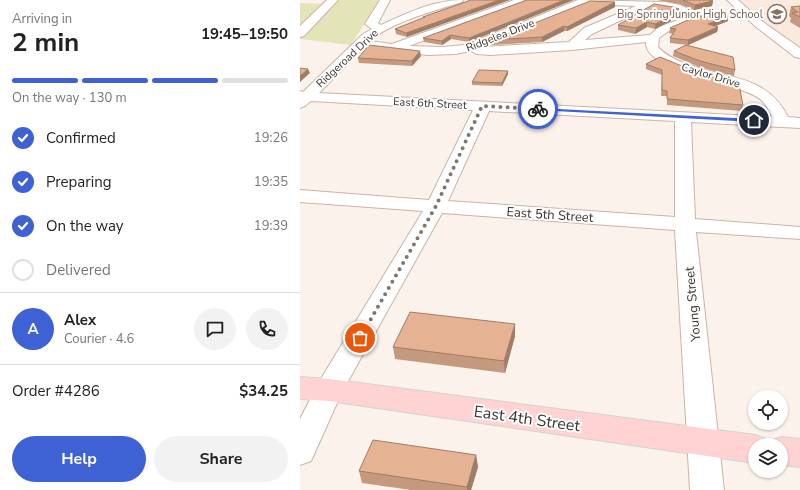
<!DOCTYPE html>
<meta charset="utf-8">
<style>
:root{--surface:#fff;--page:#f2f2f2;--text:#222;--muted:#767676;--line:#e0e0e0;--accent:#3e61d3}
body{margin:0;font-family:"Nunito Sans",sans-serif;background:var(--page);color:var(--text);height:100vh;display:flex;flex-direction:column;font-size:15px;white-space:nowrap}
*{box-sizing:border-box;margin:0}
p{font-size:13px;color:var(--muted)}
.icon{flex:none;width:22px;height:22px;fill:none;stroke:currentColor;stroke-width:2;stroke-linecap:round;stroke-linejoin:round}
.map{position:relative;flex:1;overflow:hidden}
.side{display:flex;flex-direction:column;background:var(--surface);width:300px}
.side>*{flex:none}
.fabs{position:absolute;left:448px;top:390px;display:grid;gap:8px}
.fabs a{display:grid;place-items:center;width:40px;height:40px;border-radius:50%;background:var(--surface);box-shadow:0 1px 3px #0004;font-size:20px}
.pin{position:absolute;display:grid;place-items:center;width:34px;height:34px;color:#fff;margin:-17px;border:2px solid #fff;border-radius:50%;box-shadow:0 1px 4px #0007}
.courier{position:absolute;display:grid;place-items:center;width:40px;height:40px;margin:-20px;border:3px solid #3e61d3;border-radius:50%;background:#fff;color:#222;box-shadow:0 1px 5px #0007}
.headline em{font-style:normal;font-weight:700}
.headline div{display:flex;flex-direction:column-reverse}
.headline{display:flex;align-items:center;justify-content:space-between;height:68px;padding:0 12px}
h1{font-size:26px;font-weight:700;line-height:30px}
.bar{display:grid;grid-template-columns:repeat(4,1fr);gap:6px 4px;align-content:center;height:48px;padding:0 12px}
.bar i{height:5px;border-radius:3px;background:var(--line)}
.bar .current{background:var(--accent)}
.bar p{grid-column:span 4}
.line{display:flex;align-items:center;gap:10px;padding:0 12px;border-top:1px solid var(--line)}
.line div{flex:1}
.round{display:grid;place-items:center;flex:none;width:42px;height:42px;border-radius:21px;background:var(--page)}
ol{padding:0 12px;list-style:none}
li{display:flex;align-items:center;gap:12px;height:44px}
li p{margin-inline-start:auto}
li .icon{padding:4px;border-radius:50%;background:var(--accent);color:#fff;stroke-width:4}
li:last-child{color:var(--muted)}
li i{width:22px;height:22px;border:2px solid var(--line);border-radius:50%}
.cta{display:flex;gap:8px;margin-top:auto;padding:8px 12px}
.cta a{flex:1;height:46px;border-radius:24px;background:var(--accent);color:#fff;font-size:16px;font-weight:700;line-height:46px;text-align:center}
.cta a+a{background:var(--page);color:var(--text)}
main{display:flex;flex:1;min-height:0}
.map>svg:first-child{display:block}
.built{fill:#fce9dd}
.green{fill:#e3e5b8}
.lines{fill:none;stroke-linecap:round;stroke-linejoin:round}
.minor-casing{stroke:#cbb3a5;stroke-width:2}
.major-casing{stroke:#d4d2d1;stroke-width:2}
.minor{fill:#fff;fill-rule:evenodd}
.major{fill:#fed3d2;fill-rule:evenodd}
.wall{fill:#c5997e}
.shaded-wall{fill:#a07d67}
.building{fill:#e5b293;stroke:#a07d67}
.route{fill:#3e61d3}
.done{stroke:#7f7670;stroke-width:4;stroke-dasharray:0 7.2}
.labels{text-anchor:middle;stroke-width:4;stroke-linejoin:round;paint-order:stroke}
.far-education-label{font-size:11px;fill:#785e54;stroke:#fff;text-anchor:end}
.far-street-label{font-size:11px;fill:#3c332d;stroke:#fff}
.street-label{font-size:13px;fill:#3c332d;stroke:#fff}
.near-street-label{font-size:16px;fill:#3c332d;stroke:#fff}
</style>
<main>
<section class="side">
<div class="headline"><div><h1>2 min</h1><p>Arriving in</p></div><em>19:45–19:50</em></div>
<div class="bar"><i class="current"></i><i class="current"></i><i class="current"></i><i></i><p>On the way · 130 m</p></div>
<ol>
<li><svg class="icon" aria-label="check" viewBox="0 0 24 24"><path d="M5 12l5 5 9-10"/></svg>Confirmed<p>19:26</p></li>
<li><svg class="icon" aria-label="check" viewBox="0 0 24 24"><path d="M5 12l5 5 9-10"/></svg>Preparing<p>19:35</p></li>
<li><svg class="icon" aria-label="check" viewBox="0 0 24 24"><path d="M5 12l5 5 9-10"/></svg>On the way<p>19:39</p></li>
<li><i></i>Delivered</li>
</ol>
<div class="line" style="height:72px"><b class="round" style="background:var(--accent);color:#fff">A</b><div><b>Alex</b><p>Courier · 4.6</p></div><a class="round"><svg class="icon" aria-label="chat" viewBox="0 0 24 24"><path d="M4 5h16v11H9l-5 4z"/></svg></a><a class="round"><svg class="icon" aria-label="phone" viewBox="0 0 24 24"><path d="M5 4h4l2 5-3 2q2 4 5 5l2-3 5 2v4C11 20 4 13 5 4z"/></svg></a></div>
<div class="line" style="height:52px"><div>Order #4286</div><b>$34.25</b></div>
<div class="cta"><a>Help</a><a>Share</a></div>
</section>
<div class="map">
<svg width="500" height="490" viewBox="0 0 500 490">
<rect width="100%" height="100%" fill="#fcf2ec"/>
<path class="built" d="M438 0H500V50L469 28Z"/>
<path class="green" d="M34 0H79L51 45 0 39V35Z
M0 3 27 4 0 30Z"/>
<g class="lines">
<g class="minor-casing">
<path id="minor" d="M27 0H38L4 36 0 37V26Z
M80 0H90L78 23 81 25C107 13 134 0 163 0L162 2C134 11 91 22 70 41L92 44 214 0H229L228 2 109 46 141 47 165 45 278 0 365 2 380 5 393 11 395 20 393 22 367 32 359 38 358 47C365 55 374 59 384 63 424 79 466 73 488 117L500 118V128L391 122 395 219 500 227V239L396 232 424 490H390L375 230 142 213 42 392 11 461 0 465V419L19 382 123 211 0 202V190L129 200 173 110 11 101 5 106 0 108V91L3 92 63 34 72 29 65 24ZM290 4 336 6 284 28 269 42 183 47ZM349 7 373 10 383 15V18L359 27 350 35 285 40 292 34ZM346 42C343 71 438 82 460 99 465 103 469 110 472 117L19 93 63 48 128 55 155 54 171 51 177 54 190 55 272 50ZM189 111 375 121V217L148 201Z
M427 0H438L463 22 500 48V58L495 57 455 26Z"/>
</g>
<g class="major-casing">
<path id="major" d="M0 377 29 379 455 435 466 439 468 444 470 441 481 437 500 439V467L481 465V445H455V463L29 401 0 399Z"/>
</g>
<use href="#minor" class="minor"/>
<use href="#major" class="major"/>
</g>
<path class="wall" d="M171 0 107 37 96 34 95 29 123 18V17Z
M227 0 169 42 151 39 142 45 124 42 123 38Z
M357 0H409L413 1 412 6 394 10 380 4Z
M315 2V7L267 31H264L242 42 192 45V40Z
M500 6V28L490 22 491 18 489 16 491 7Z
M378 14 371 16V21L355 29 347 27 335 34 318 30V25Z
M428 16V21L415 26 418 27 417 32 388 45 370 43V38L373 34 369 33 370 28Z
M374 51 435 70 434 76 399 67 373 56Z
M121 56 112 66 59 63 58 58Z
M360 57 443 105 442 111 367 105V96H361L362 75 346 69V64Z
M208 71V74L202 86 172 85V82Z
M215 324V336L205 373 95 359 93 347Z
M176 455 178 467 171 490H111L62 483 59 471Z"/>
<path class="shaded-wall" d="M199 0H210L107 37 106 33Z
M264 0H274L169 42V38Z
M413 1 412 6 394 10 395 5Z
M315 2V7L267 31V27Z
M379 9 378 14 367 17 368 12Z
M371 16V21L355 29V24Z
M428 16V21L408 29V24Z
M347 22V27L335 34 336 28Z
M264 26V31L242 42V37Z
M418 27 417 32 388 45V40Z
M150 35 151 39 142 45V41Z
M120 51 121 56 112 66V61Z
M8 69 10 73 0 82V76Z
M208 71V74L202 86V83Z
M215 324V336L205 373 204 361Z
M176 455 178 467 171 490H167V487Z"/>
<path class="building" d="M171 0H199L106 33 95 29 125 17H123Z
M227 0H264L169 38 150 35 142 41 123 38Z
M383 0H409L413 1 395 5Z
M290 1 315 2 267 27 264 26 242 37 192 40Z
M354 4 373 7 379 9 368 12V16H371L355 24 347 22 336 28 318 25Z
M500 6V17L492 13 498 12 491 7Z
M397 16H428L408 24 418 27 388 40 370 38 376 29 370 28Z
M69 45 120 51 112 61 58 58Z
M386 45 433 57 435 70 400 61 374 51Z
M360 57 394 71 439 85 443 105 367 99V91L362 90V70L346 64Z
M0 68 8 69 0 76Z
M179 70 208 71 202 83 172 82Z
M110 312 215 324 204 361 93 347Z
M73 440 176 455 167 487 59 471Z"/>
<path class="route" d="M238 108 454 119 456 120 454 122 237 110Z"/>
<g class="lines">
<path class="done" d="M60 338 136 206 182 106 238 109"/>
</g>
<defs>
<g id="school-ring" transform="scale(1)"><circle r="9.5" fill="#fff" stroke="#8d6e63" stroke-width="1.5"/><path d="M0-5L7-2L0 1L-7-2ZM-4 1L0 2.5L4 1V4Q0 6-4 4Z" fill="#8d6e63"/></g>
</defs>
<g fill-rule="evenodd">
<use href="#school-ring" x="477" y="14"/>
</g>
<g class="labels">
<g class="far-education-label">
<text x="463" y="18">Big Spring Junior High School</text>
</g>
<g class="far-street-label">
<text transform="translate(200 35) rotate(-21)" y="4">Ridgelea Drive</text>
<text transform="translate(47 58) rotate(-43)" y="4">Ridgeroad Drive</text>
<text transform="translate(411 75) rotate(17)" y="4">Caylor Drive</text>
<text transform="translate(130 103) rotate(3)" y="4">East 6th Street</text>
</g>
<g class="street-label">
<text transform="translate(250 214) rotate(4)" y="5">East 5th Street</text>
<text transform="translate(392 304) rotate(-95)" y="5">Young Street</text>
</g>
<g class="near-street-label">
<text transform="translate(227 418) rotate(8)" y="6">East 4th Street</text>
</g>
</g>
</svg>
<div class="fabs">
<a><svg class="icon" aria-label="locate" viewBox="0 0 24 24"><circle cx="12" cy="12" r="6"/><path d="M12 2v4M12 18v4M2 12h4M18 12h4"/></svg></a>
<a><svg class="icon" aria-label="layers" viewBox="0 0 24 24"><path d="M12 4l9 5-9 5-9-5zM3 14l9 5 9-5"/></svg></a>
</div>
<div class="pin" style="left:60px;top:338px;background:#ea580c"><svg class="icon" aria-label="bag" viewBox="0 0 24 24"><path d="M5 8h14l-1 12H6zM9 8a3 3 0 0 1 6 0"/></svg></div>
<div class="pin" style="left:454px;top:120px;background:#1f2937"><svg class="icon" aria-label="home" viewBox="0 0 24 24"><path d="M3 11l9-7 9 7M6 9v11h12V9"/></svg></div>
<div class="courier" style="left:238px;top:109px"><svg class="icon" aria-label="bike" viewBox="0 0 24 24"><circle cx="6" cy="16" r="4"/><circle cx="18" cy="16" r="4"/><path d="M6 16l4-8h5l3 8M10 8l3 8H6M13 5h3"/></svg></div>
</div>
</main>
